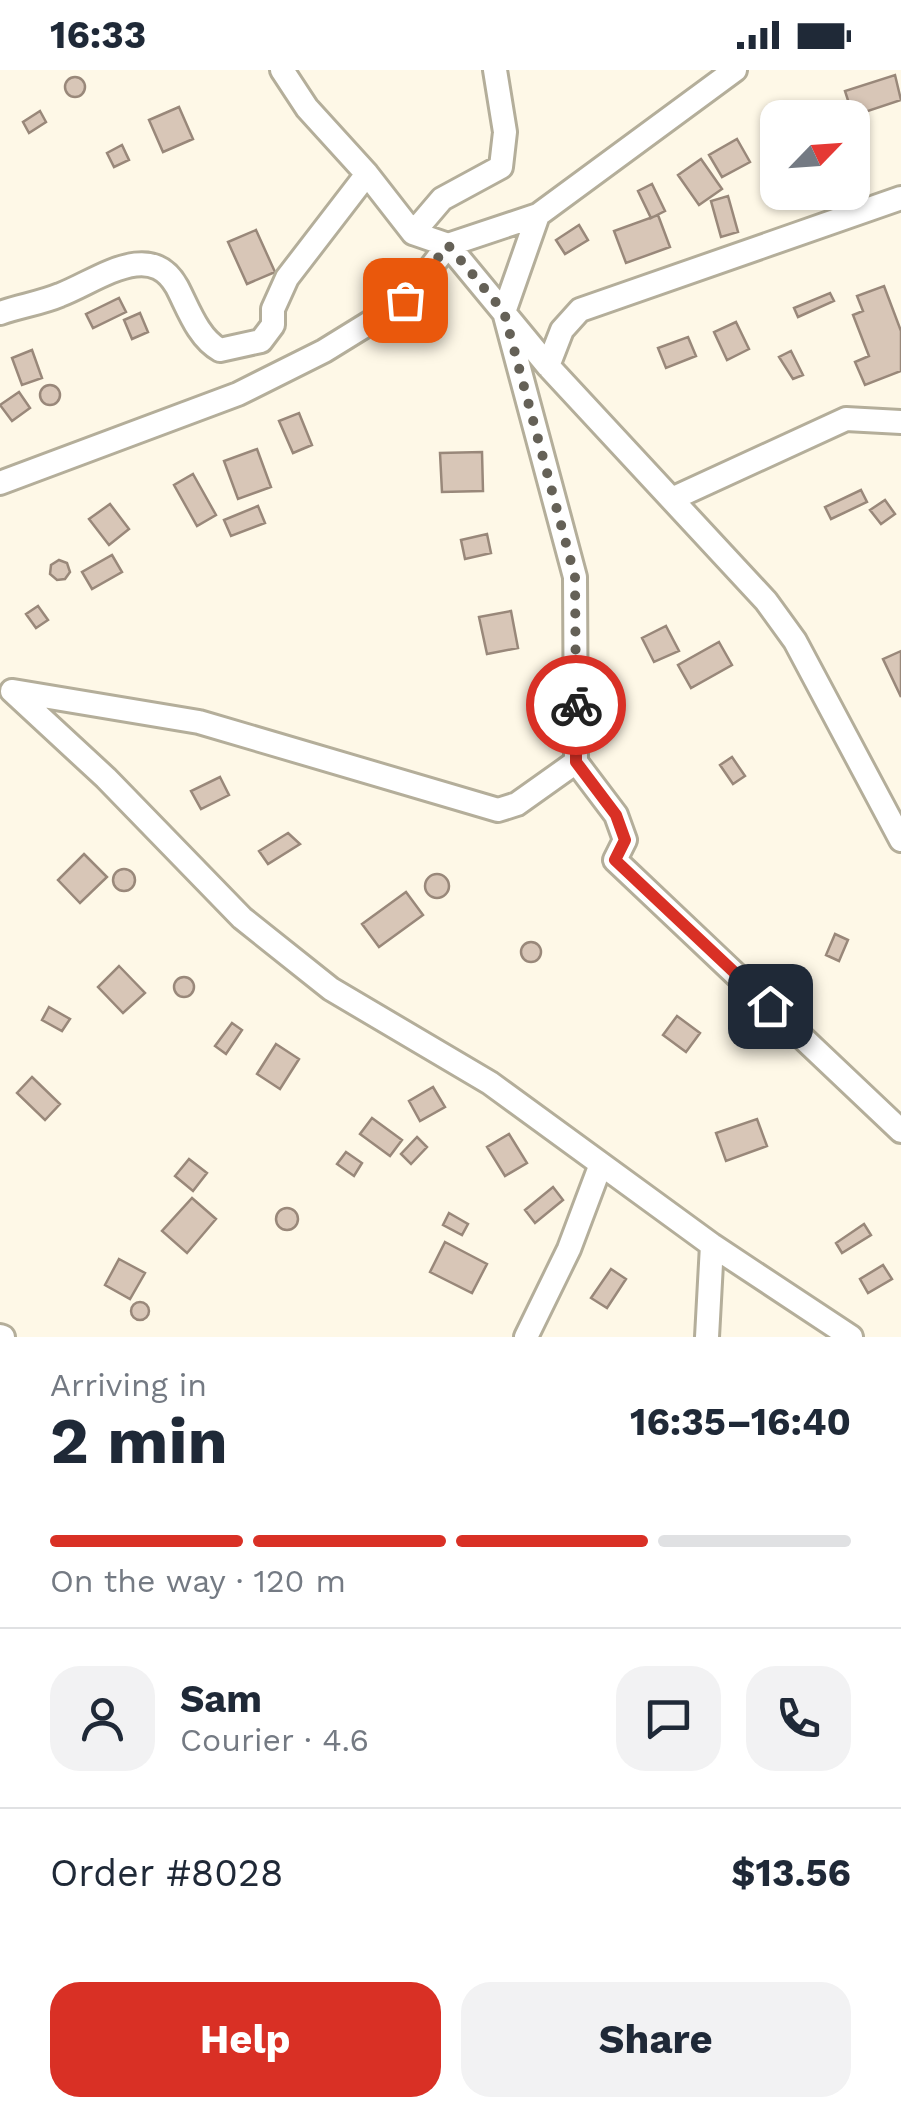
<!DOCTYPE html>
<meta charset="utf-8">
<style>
:root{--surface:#fff;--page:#f2f2f3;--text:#1f2937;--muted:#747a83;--line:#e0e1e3;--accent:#d93025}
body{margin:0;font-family:"Work Sans",sans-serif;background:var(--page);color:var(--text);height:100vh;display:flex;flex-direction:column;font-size:38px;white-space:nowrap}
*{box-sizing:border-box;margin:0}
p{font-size:32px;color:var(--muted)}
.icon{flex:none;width:55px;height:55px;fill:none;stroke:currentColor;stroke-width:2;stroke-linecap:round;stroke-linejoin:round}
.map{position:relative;height:1267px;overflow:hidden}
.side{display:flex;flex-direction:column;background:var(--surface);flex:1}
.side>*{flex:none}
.needle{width:65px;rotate:65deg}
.fabs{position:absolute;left:760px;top:30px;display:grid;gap:20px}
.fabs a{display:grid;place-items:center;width:110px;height:110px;border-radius:20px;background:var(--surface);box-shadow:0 2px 8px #0004;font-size:50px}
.pin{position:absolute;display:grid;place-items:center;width:85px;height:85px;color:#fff;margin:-42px;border-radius:20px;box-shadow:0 5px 15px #0006}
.courier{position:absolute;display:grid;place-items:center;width:100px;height:100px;margin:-50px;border:8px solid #d93025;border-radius:50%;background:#fff;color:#222;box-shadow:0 2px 12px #0007}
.headline em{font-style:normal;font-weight:700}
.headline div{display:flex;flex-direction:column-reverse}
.headline{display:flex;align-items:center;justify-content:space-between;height:170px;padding:0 50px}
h1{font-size:65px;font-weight:700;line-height:75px}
.bar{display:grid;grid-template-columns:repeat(4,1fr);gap:15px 10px;align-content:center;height:120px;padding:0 50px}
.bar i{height:12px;border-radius:8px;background:var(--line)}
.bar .on{background:var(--accent)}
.bar p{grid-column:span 4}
.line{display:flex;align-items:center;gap:25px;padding:0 50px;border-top:2px solid var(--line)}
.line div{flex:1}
.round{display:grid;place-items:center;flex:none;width:105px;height:105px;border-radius:30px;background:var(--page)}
.action{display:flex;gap:20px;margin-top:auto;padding:20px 50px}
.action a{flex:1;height:115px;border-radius:30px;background:var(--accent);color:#fff;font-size:40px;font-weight:700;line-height:115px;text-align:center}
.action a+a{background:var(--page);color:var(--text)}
.status{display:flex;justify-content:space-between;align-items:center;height:70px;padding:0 50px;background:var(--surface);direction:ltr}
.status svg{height:28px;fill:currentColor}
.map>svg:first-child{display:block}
.building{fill:#d8c6b7;stroke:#99887a;stroke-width:2.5}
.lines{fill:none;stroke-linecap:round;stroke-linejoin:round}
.minor-casing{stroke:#b4ae9a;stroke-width:28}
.minor{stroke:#fff;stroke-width:22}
.done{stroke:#656157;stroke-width:10;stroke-dasharray:0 18}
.route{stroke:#d93025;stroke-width:12}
</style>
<div class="status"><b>16:33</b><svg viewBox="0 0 49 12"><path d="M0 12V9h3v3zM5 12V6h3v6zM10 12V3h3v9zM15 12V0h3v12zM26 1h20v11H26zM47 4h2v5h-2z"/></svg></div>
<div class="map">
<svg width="901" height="1267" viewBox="0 0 901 1267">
<rect width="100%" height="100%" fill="#fef8e7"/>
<path class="building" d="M895 5 901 30 853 46 845 21Z
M65 17a10 10 0 1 1 20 0a10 10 0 1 1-20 0Z
M179 37 193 69 163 82 149 50Z
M40 41 46 52 29 63 23 52Z
M737 69 750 92 722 107 709 85Z
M122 75 129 90 114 97 107 83Z
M701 89 722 119 699 135 678 105Z
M652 114 665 141 651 148 638 121Z
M728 126 738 162 721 167 711 131Z
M658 145 670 177 626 193 614 161Z
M579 155 588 170 565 184 556 170Z
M256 160 275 202 247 214 228 172Z
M884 216 901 261V301L865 315 855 292 869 286 853 245 863 241 857 226Z
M830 223 834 231 798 247 794 238Z
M119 228 126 242 93 258 86 244Z
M140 243 148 262 132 269 124 250Z
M736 252 749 279 727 290 714 262Z
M688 267 696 286 666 298 658 278Z
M32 280 42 308 22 315 12 288Z
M791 281 803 305 793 309 779 287Z
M40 325a10 10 0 1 1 20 0a10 10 0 1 1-20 0Z
M19 322 30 338 12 351 0 335Z
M299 343 312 375 293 383 279 351Z
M257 379 271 417 238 429 224 391Z
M482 382 483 421 442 422 440 383Z
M193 404 216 445 197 456 174 415Z
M861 420 867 432 831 449 825 437Z
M885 430 895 444 881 454 870 440Z
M110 434 129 459 109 475 89 449Z
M258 436 265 453 231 466 224 450Z
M487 464 491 483 465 489 461 470Z
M112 485 122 502 92 519 82 502Z
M59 490 67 493 70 502 65 509 57 510 50 504 51 495Z
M38 536 48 550 36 558 26 544Z
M511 541 518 578 487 584 479 547Z
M666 556 679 581 654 592 642 568Z
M719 572 732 595 691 618 678 595Z
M901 581V627L883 589Z
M732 687 745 706 733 714 720 695Z
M220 707 229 725 201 739 191 721Z
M288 763 300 774 268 794 259 781Z
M84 784 107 807 80 833 58 810Z
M113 810a11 11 0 1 1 22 0a11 11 0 1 1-22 0Z
M425 816a12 12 0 1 1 24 0a12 12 0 1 1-24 0Z
M406 822 423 845 379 877 362 854Z
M835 864 848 870 839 891 826 885Z
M521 882a10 10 0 1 1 20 0a10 10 0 1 1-20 0Z
M119 896 145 923 123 943 98 917Z
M174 917a10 10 0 1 1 20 0a10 10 0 1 1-20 0Z
M49 937 70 949 62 961 42 950Z
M677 946 700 963 686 982 663 965Z
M232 953 242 960 226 984 215 976Z
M276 974 299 989 280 1019 257 1004Z
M32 1007 60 1034 45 1050 17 1023Z
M433 1017 445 1037 420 1051 409 1031Z
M372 1048 402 1070 390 1086 360 1064Z
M757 1049 767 1076 726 1091 716 1063Z
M509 1064 527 1093 505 1106 487 1077Z
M417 1067 427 1077 411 1094 401 1084Z
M346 1082 362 1093 354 1106 337 1094Z
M189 1089 207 1103 193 1121 175 1106Z
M553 1117 563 1130 535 1153 525 1140Z
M192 1128 216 1149 187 1183 162 1161Z
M276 1149a11 11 0 1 1 22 0a11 11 0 1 1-22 0Z
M449 1143 468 1154 462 1165 443 1155Z
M864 1154 871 1165 842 1183 836 1173Z
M445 1172 487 1194 472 1223 430 1202Z
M119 1189 145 1203 130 1229 105 1215Z
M883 1195 892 1209 868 1223 860 1209Z
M611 1199 626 1209 607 1238 591 1228Z
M131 1241a9 9 0 1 1 18 0a9 9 0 1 1-18 0Z"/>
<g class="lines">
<g class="minor-casing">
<path id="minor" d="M282 0 307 38 367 104 413 163 448 175 548 296 766 531 795 571 901 770
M538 145 504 242 575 507 576 692 616 745 625 770 615 790 901 1061
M413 163 442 129 501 97 505 62 495 0
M0 243C20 236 41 233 60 225 97 211 150 168 177 217 188 238 198 268 220 280L261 271 273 255V239L287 208 367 104
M548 296 562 260 580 240 901 128
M0 413 238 324 324 281 405 231 448 175 538 145 735 0
M674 428 846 349 901 352
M12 621 106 708 242 848 331 919 490 1013 712 1175 851 1267
M13 621 199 652 498 740 517 734 576 692
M0 1266 3 1267
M526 1267 569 1179 601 1094
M707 1267 712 1175"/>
</g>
<use href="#minor" class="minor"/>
</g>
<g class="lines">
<path class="done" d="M405 230 448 175 504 242 575 507 576 635"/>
<path class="route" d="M576 635V692L616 745 625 770 615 790 770 936"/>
</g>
</svg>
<div class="fabs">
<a><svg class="needle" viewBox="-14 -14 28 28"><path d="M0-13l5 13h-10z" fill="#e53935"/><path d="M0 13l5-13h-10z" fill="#747a83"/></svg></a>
</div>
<div class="pin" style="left:405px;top:230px;background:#ea580c"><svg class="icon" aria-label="bag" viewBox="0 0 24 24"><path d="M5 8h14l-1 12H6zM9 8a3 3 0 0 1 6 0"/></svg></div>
<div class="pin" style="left:770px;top:936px;background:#1f2937"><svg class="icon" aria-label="home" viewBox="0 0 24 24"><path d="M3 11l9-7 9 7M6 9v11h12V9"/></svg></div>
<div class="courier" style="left:576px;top:635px"><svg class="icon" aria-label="bike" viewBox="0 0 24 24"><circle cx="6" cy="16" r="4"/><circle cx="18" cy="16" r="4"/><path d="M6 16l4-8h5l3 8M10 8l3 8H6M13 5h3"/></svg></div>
</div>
<section class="side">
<div class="headline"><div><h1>2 min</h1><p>Arriving in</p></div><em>16:35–16:40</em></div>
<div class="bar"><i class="on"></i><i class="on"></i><i class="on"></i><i></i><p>On the way · 120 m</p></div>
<div class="line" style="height:180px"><a class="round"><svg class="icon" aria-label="person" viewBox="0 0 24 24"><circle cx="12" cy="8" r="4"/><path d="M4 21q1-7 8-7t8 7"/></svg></a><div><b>Sam</b><p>Courier · 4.6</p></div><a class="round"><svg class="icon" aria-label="chat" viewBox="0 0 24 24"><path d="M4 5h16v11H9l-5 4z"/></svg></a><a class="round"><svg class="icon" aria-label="phone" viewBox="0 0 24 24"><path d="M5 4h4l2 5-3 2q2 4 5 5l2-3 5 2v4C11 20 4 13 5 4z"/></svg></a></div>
<div class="line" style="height:130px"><div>Order #8028</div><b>$13.56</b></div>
<div class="action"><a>Help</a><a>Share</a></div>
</section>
